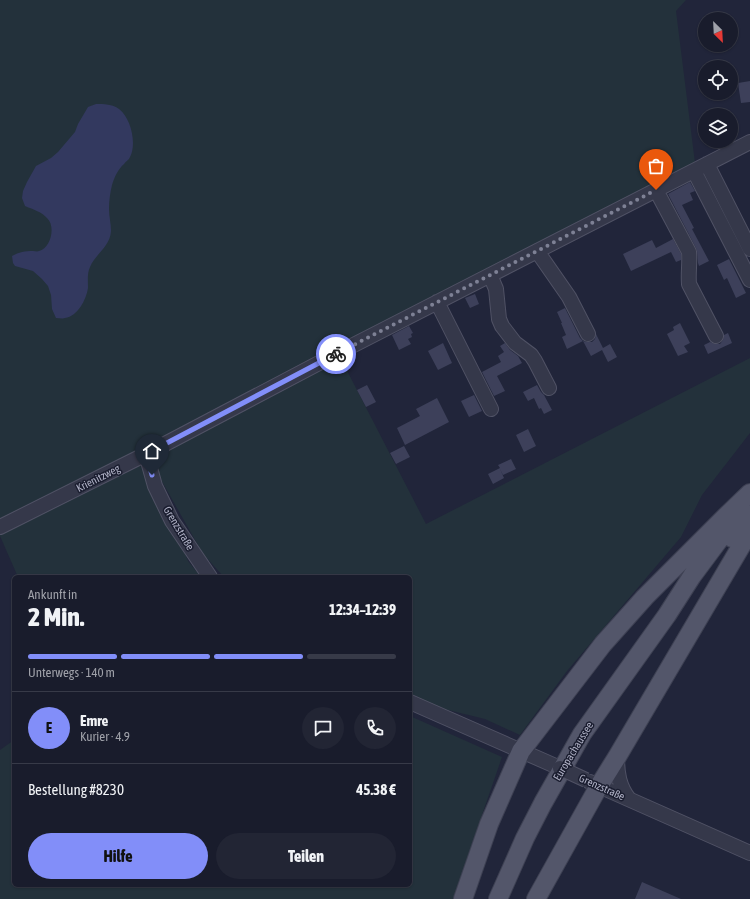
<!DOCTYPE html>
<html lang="de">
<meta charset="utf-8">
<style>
:root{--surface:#191c2c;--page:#222534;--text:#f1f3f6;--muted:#9fa1a9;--line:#373a48;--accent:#828ef9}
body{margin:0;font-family:"Asap Condensed",sans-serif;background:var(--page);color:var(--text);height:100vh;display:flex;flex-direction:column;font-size:15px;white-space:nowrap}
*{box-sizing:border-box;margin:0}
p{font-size:13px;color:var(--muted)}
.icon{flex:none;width:22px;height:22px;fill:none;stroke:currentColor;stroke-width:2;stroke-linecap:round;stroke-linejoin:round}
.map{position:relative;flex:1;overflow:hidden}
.details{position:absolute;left:12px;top:575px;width:400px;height:312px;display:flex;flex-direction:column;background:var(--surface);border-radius:6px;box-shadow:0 1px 3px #0004,0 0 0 1px var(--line)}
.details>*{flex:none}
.needle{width:26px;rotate:156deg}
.fabs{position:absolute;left:698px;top:12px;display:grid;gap:8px}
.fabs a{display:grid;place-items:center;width:40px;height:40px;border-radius:50%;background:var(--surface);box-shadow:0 1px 3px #0004,0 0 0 1px var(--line);font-size:20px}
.pin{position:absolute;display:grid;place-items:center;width:34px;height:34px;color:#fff;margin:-41px -17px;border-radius:50% 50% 50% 0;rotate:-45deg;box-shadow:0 0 4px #0007}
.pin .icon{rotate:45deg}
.courier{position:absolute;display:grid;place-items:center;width:40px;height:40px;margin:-20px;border:3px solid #828ef9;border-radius:50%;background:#fff;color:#222;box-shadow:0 1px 5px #0007}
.summary em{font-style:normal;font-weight:800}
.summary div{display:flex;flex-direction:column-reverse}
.summary{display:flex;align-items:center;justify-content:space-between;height:68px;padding:0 16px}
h1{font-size:26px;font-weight:800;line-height:30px}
.bar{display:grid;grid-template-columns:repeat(4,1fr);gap:6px 4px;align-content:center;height:48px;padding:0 16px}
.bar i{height:5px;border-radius:3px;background:var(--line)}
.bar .on{background:var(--accent)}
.bar p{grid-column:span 4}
.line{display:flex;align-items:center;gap:10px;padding:0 16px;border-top:1px solid var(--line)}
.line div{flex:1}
.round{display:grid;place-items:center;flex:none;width:42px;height:42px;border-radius:21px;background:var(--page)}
.primary-button{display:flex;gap:8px;margin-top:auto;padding:8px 16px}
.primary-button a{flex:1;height:46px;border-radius:24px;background:var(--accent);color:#111;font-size:16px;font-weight:800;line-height:46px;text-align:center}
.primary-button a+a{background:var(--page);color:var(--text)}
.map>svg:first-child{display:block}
.green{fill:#23313b}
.water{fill:#33395f}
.building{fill:#3d405a}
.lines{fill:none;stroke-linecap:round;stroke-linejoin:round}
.minor-casing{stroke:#505265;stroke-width:16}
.major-casing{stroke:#3e4153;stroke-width:20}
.minor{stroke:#35384a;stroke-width:14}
.major{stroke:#53566a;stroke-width:18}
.minor-bridge-casing{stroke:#505265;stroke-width:16;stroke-linecap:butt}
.minor-bridge{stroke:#35384a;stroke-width:14}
.done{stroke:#7e8195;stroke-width:4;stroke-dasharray:0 7.2}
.route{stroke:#828ef9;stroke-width:5}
.labels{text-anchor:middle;stroke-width:3;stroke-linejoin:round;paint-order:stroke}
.street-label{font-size:11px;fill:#b0b2c6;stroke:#1a1d2f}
</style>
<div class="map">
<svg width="750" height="899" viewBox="0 0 750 899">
<rect width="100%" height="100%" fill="#21253a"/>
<path class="green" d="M0 0H686L676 11 695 163 340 357 426 524 750 358V433L702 495 681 537 567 671 520 735 485 719 444 709 410 695V577H224L203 554 147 455 188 561 201 577H18L0 536Z
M410 716 502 757 453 899H0V750L14 740V885H410Z"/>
<path class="water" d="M96 104C104 104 112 104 119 109 131 118 137 144 130 157 129 160 126 161 124 164 118 169 114 178 112 185 110 193 109 201 109 209 109 216 111 224 111 231 110 247 96 253 90 267 87 273 88 282 88 288 86 300 78 316 65 318 63 319 59 318 56 318L52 309 51 295 48 286 42 279 33 271 15 266 13 263 12 256C19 252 25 251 33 251 35 251 37 252 39 251 51 248 56 226 47 218 42 212 32 209 25 206L22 198 23 191 27 182 36 166 51 158 58 152 75 132 78 124 88 107Z"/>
<path class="building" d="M750 81V102L741 103 738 83Z
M690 182 695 191 690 193 693 200 682 205 694 228 692 229 709 261 699 266 698 263 697 251 696 248 668 194Z
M673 239 681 254V260L676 262 671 252 631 271 623 254 652 240 656 248Z
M729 259 746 293 736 298 727 278 724 280 717 265Z
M475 294 479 304 470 308 465 298Z
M565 308 580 338 583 341 587 342H592L595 339 596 334 603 348 610 344 617 357 608 362 602 350 591 356 583 341 567 349 562 337 566 335 561 323H562L557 312Z
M680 323 690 343 684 346 688 352 678 356 667 334 674 330 673 327Z
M409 326 413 333 411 334 412 337 408 339 411 344 399 350 392 335Z
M728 333 732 343 708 354 704 345 710 342 715 344H720L723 340 724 335Z
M443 343 452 363 438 370 428 351Z
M505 343 510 350 518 356 522 363 497 376 505 391 494 396 482 372 501 362 498 356 504 352 500 346Z
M367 385 376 402 366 407 357 390Z
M537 385 541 392 544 395 552 410 544 414 541 408 539 409 534 398 528 401 523 392Z
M474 395 482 411 469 417 461 401Z
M437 398 449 422 405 445 397 428 420 416 416 409Z
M528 429 536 446 524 452 516 435Z
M404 446 410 457 396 464 390 453Z
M511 459 516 469 503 475 500 469 504 478 493 484 488 474 500 468 498 465Z
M642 882 681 899H635Z"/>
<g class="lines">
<g class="minor-casing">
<path id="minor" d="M707 164 750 249
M694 171 750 280
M656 190 689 252C690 263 688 273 689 284L716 336
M537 251 569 297 588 334
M490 275 496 289 499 319 502 326 515 343 531 355 535 361 549 388
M437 302 491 409
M146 454 155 486 172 521 210 577
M0 527 146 454 338 353 750 142
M410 702 560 768
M617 757C617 773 619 786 629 799
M590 782 750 853"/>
</g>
<g class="major-casing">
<path id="major" d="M732 538 750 515
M463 899 489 824 521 751 603 644 645 597 726 516 750 493
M498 899 525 838 543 803 582 734 667 615 692 576 733 521
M536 899 599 786 617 757 750 531"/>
</g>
<use href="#minor" class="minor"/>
<use href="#major" class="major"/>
<g class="minor-bridge-casing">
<path id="minor-bridge" d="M560 768 586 780"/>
</g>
<use href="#minor-bridge" class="minor-bridge"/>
</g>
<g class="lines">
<path class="done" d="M336 354 656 190"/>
<path class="route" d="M152 475 146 454 336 354"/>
</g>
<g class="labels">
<g class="street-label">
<text transform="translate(98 478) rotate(-27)" y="4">Krienitzweg</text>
<text transform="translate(179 528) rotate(59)" y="4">Grenzstraße</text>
<text transform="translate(573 751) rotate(-59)" y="4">Europachaussee</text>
<text transform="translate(602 787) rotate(24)" y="4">Grenzstraße</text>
</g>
</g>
</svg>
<div class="fabs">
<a><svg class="needle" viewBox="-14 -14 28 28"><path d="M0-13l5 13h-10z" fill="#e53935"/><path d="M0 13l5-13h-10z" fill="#9fa1a9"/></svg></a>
<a><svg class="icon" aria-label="locate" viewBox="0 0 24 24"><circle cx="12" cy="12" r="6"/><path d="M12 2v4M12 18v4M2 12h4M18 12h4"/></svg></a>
<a><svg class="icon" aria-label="layers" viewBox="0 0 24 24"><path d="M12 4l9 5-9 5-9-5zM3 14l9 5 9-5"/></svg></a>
</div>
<div class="pin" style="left:656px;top:190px;background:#ea580c"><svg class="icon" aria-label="bag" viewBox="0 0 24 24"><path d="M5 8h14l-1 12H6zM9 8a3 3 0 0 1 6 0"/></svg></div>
<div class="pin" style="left:152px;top:475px;background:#1f2937"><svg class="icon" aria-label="home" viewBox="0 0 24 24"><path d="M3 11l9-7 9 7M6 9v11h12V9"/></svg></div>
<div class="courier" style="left:336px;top:354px"><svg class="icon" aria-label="bike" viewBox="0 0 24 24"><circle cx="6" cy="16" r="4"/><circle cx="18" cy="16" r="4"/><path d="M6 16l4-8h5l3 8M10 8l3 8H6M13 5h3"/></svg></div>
<section class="details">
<div class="summary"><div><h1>2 Min.</h1><p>Ankunft in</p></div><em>12:34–12:39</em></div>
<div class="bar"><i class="on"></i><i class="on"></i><i class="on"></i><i></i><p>Unterwegs · 140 m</p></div>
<div class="line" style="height:72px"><b class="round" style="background:var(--accent);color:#111">E</b><div><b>Emre</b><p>Kurier · 4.9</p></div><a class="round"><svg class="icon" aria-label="chat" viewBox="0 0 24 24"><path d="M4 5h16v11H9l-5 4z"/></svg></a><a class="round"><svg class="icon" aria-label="phone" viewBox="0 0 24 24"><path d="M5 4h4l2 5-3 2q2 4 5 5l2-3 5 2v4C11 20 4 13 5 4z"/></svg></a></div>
<div class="line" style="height:52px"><div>Bestellung #8230</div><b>45.38 €</b></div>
<div class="primary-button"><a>Hilfe</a><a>Teilen</a></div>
</section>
</div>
